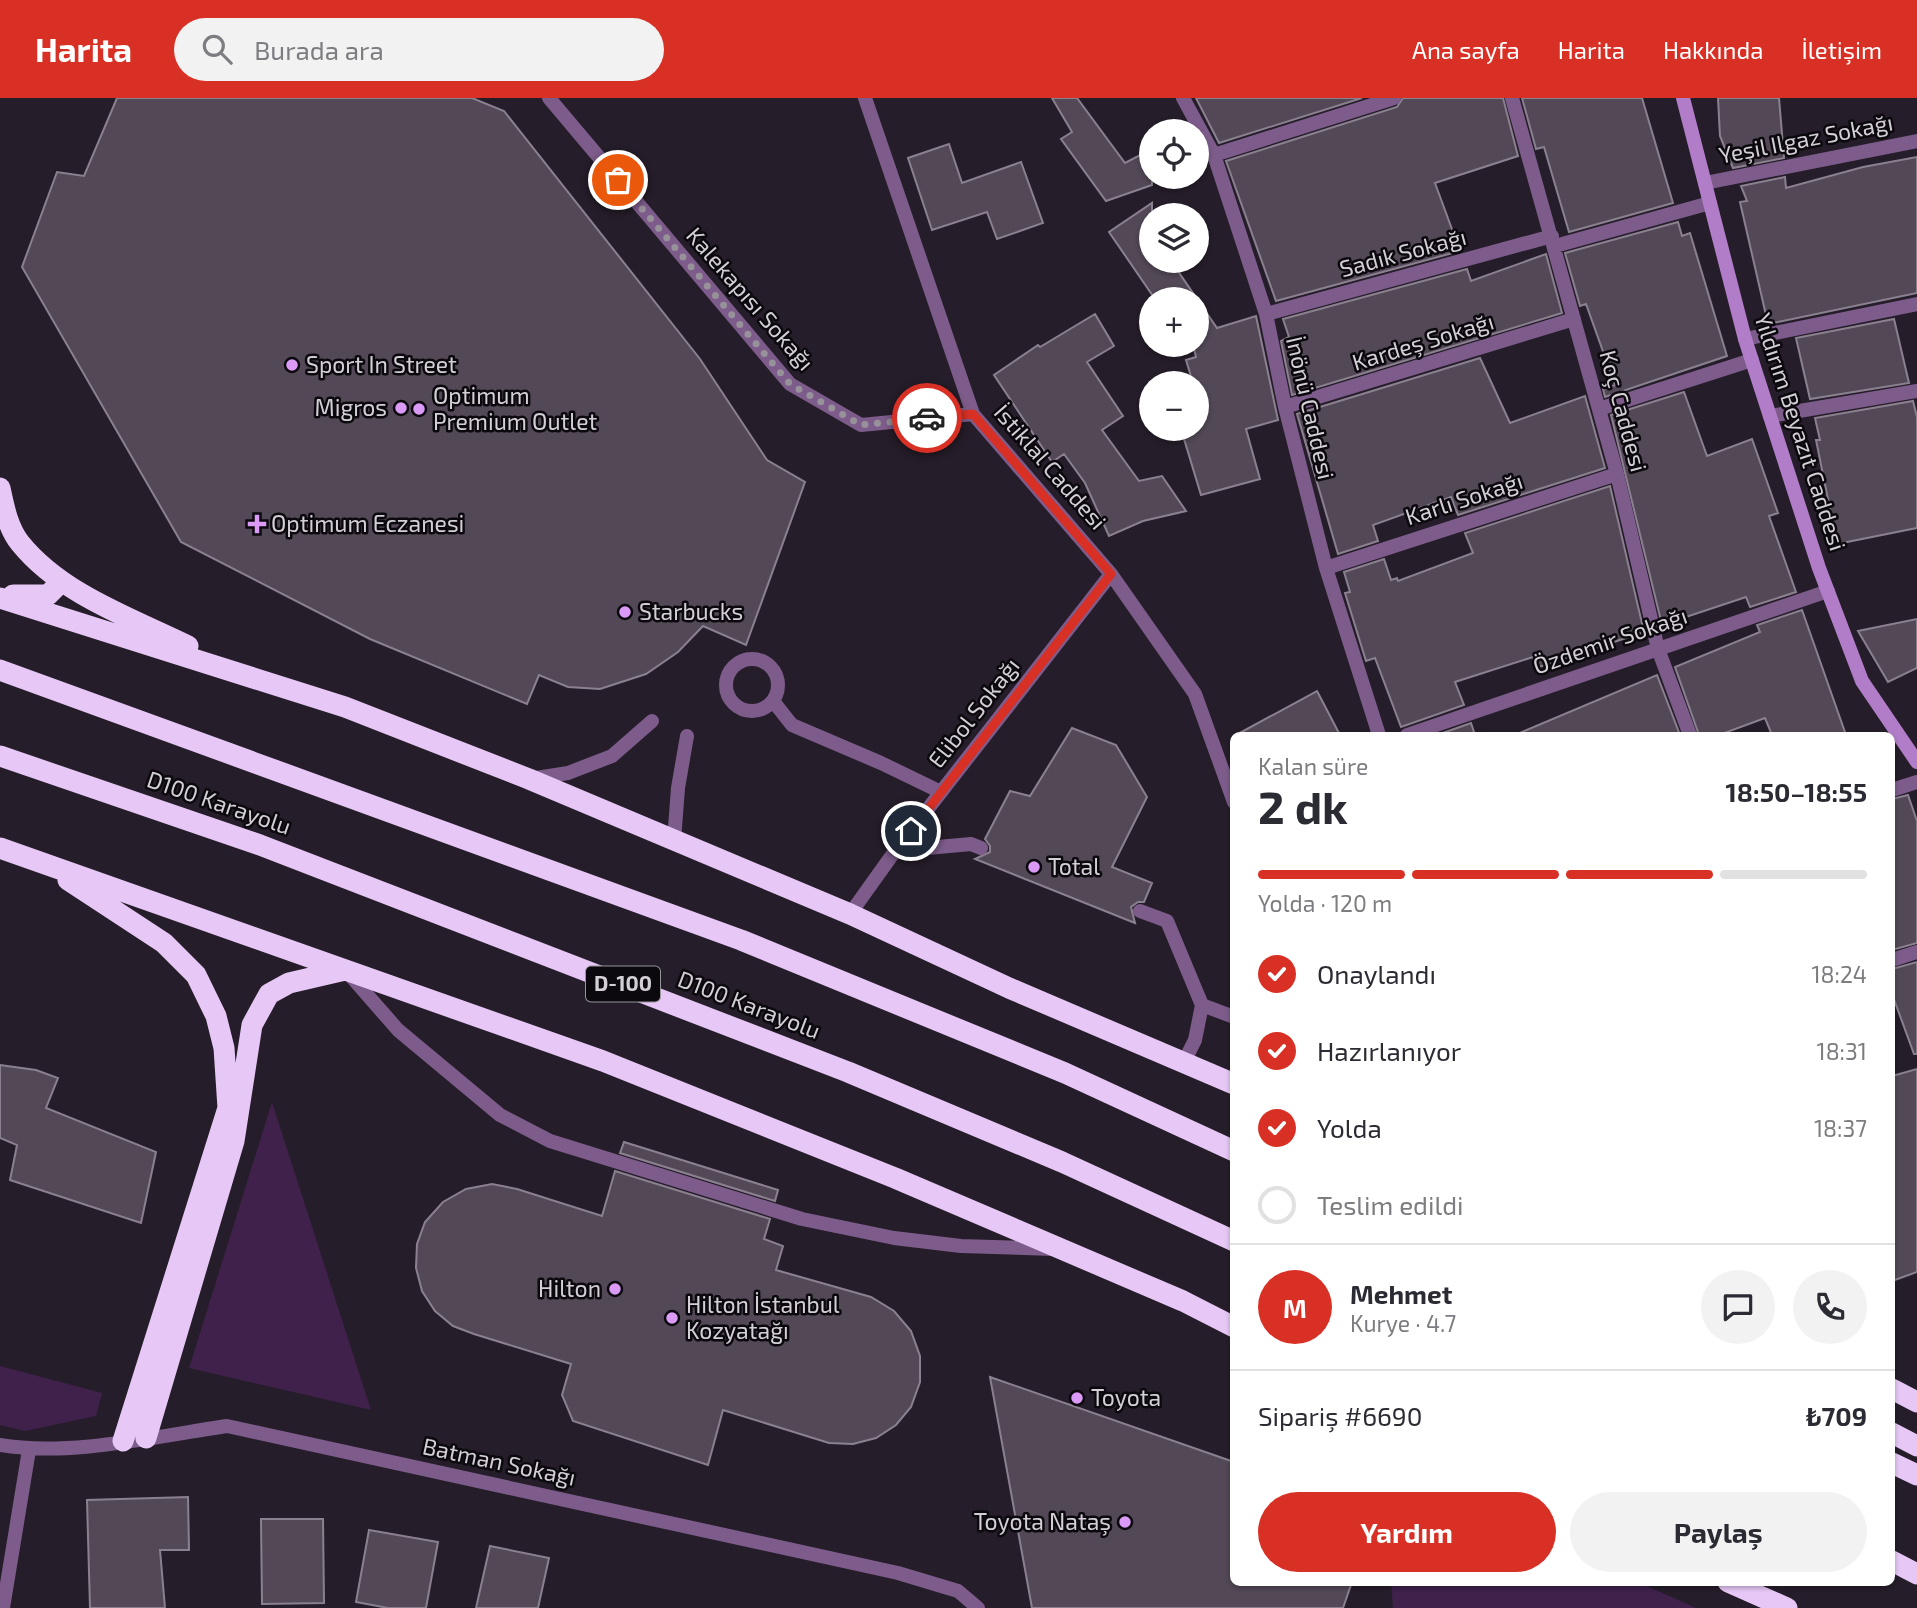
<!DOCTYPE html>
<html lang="tr">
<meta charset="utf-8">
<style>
:root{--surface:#fff;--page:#f2f2f3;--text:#2b2b33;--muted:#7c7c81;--line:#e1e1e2;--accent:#d93025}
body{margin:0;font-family:"Exo 2",sans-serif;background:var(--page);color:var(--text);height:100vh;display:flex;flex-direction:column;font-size:26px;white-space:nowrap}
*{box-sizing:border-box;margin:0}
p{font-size:23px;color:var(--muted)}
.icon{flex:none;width:38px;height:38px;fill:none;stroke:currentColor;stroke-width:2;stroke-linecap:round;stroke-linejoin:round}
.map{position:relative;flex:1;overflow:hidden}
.side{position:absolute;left:1230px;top:634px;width:665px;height:854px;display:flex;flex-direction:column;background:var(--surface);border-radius:10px;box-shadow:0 2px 5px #0004}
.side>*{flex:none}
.controls{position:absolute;left:1139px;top:21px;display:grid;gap:14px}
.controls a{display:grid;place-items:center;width:70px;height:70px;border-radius:50%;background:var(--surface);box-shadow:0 2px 5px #0004;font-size:35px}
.pin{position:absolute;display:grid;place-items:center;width:60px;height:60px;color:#fff;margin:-30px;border:4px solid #fff;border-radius:50%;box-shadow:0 2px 7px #0007}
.courier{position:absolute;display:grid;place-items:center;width:70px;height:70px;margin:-35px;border:5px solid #d93025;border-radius:50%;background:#fff;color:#222;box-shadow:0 2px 9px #0007}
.overview em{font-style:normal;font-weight:700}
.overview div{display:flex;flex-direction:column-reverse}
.overview{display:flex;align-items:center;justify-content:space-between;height:119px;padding:0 28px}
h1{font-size:46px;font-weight:700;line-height:52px}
.bar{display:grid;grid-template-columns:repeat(4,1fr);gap:10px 7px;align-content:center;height:84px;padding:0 28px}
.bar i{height:9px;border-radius:5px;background:var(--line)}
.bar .on{background:var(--accent)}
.bar p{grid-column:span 4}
.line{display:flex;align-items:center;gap:18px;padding:0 28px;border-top:2px solid var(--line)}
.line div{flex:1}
.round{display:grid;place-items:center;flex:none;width:74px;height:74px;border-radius:37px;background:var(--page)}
ol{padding:0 28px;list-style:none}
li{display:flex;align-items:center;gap:21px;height:77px}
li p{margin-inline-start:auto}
li .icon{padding:7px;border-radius:50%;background:var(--accent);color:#fff;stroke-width:4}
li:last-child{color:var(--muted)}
li i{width:38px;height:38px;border:4px solid var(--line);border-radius:50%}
.cta{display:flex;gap:14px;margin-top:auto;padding:14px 28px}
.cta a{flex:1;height:80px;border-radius:42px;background:var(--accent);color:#fff;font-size:28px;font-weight:700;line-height:80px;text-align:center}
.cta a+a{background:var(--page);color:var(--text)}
header{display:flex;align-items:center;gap:42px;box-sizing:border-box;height:98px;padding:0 35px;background:var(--accent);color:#fff}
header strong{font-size:33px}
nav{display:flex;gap:38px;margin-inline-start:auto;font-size:24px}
.search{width:490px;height:63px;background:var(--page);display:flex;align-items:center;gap:18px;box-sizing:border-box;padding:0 24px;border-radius:38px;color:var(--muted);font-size:26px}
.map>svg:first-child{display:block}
.green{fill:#3f214b}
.building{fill:#524856;stroke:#8b8090;stroke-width:2}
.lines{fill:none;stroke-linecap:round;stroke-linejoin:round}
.lane{stroke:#7d5c8b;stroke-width:14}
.street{stroke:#7d5c8b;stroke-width:14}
.secondary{stroke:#b17dc8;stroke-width:14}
.highway{stroke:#e6c7f5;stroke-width:21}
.done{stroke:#97919a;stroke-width:7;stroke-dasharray:0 12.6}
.route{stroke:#d93025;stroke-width:9}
.poi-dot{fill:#da9af6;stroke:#0c090e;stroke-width:2.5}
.labels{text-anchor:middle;stroke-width:5;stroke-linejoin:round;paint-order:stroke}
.shield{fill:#0c090e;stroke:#98949b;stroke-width:2}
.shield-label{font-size:21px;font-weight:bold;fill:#d4cfd7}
.street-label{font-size:23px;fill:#d4cfd7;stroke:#0c090e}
.poi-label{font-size:23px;fill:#d4cfd7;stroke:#0c090e;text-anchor:start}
</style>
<header>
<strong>Harita</strong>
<div class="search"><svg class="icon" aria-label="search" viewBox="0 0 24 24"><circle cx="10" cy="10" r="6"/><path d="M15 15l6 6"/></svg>Burada ara</div>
<nav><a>Ana sayfa</a><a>Harita</a><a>Hakkında</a><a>İletişim</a></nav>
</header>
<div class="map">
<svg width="1917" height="1510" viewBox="0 0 1917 1510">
<rect width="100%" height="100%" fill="#251d29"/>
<path class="green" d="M272 1004 371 1312 189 1270Z
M0 1268 102 1295 96 1318 25 1333 0 1327Z
M1391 1484H1638L1696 1510H1393Z"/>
<path class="building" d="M117 0H472L504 13 700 261 767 362 805 384 746 547 703 528 678 554 646 576 600 591 568 589 539 577 527 606 370 541 181 444 22 169 57 74 84 78Z
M1052 0H1077L1125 65 1152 51V87L1106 103 1061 41 1072 34Z
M1196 0H1362L1219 45Z
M1403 0H1503L1518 58 1435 85 1460 153 1276 203 1226 63 1397 9Z
M1522 0H1642L1673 105 1569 134 1544 49 1536 51Z
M1718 0H1779L1784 60 1733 70 1720 38Z
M949 46 962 85 1021 64 1043 125 997 141 987 114 932 132 908 60Z
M1917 59V195L1768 226 1740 104 1747 103 1741 88 1785 79 1786 90 1863 69Z
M1152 105V163H1171L1217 230 1256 218 1278 322 1246 331 1260 381 1201 397 1181 331H1197V285H1193L1186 262 1196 259 1193 247H1197V201H1155L1109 134Z
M1678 124 1682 138 1690 135 1727 258 1605 299 1603 291 1615 287 1586 206 1580 208 1565 155Z
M1546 156 1562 215 1292 297 1281 243 1289 239 1283 221 1467 171 1471 183Z
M1095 216 1114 248 1087 264 1123 318 1102 332 1139 383 1162 378 1186 413 1143 423 1109 438 1085 385 1064 356 1052 364 994 277 1038 247 1040 249Z
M1894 221 1909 285 1810 301 1796 240Z
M1480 260 1510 325 1585 298 1605 370 1458 417 1451 399 1373 427 1378 443 1338 456 1297 316Z
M1684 294 1707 358 1752 341 1778 415 1769 418 1796 494 1750 509 1746 499 1662 527 1611 317Z
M1913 303 1917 319V430L1837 446 1816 342H1820L1815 320Z
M1610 388 1644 534 1536 570 1533 559 1455 584 1464 607 1401 629 1375 560 1366 563 1345 495 1350 494 1344 474 1384 461 1391 482 1397 480 1398 483 1473 455 1465 435Z
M1802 512 1846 637H1772L1765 620 1719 637H1699L1675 569 1760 534 1757 527Z
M1917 521V570L1888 584 1858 533Z
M1657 577 1680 637H1515Z
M1317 593 1340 637H1236Z
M1471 625 1475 637H1437Z
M1072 630 1116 647 1147 699 1112 769 1152 785 1144 804H1138L1131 809 1135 825 975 761 990 754V748L985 741 1010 693 1030 698Z
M1908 697 1917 723V845L1892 852V701Z
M1917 864V956H1914L1892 896V871Z
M0 967 36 972 58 980 46 1010 156 1054 141 1125 10 1082 17 1047 0 1040Z
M1917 971V1174L1892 1183V978Z
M624 1044 778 1092 775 1103 620 1055Z
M615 1073 770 1121 764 1141 783 1148 776 1172 871 1199 894 1213 911 1233 920 1258V1284L911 1309 896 1327 876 1340 853 1346 829 1345 723 1312 708 1367 573 1323 562 1297 571 1266 474 1236 453 1228 435 1213 422 1193 416 1170 417 1146 425 1124 443 1104 466 1091 492 1086 517 1091 602 1118Z
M990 1279 1234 1364V1484H1352L1343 1510H1032Z
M188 1399 189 1452H160L165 1510H90L87 1402Z
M261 1421H323L324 1505 262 1506Z
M369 1432 438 1444 426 1510H388L356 1504Z
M490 1448 549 1460 538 1510H476Z"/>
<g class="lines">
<path class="lane" d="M726 587a26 26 0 1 1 52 0a26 26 0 1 1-52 0Z
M773 603 792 627 881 665 941 694
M530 681 568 675 612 658 652 623
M674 743 678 690 687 638
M895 753 971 746 981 750
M1140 813 1167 823 1202 907 1195 942 1184 964
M349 876 398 932 500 1017 550 1043 802 1121 894 1140 961 1148 1053 1151"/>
<path class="street" d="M549 0 790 286 861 327 973 316
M865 0 973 316 1111 476 1195 596 1234 704
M1183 0 1214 57 1266 216 1285 309 1326 470 1379 637
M1512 0 1617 376 1658 551 1690 637
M1214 57 1394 0
M1705 85 1917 43
M1555 148 1710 105
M1266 216 1552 138
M1745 241 1917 206
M1285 309 1574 221
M1599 311 1752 262
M1770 318 1917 293
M1326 470 1617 376
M1407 637 1828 493
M1892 692 1917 684
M850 816 895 753 1111 476
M1892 862 1917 854
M1202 907 1234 919
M0 1347C68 1359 158 1338 227 1328L898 1475 958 1493 978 1510
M3 1510 29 1352"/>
<path class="secondary" d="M1683 0 1745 241 1819 470 1862 583 1917 664"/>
<path class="highway" d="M0 390C4 409 8 430 20 445 61 496 131 520 188 548
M13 497H48L61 484
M0 500 345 609 529 681 850 816 1009 890 1234 986
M0 572 741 842 1065 975 1234 1053
M0 658 260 747 848 974 1062 1064 1234 1143
M0 750 603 963 895 1080 1183 1203 1234 1229
M68 782 164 845 196 877 216 918 224 950 228 1010 123 1343
M1892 1291 1917 1304
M1892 1335 1917 1348
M146 1340 234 1043 252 927 269 896 289 885 345 872
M1892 1365 1917 1377
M1892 1463 1917 1476
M1728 1484 1787 1510"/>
</g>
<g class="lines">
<path class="done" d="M618 82 790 286 861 327 927 320"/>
<path class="route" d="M911 733 1111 476 973 316 927 320"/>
</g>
<g class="poi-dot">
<circle cx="292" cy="267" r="7"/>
<circle cx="401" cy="310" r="7"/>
<circle cx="419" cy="311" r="7"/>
<path d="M253.5 415.5h7v7h7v7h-7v7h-7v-7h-7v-7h7z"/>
<circle cx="625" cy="514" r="7"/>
<circle cx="1034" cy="769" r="7"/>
<circle cx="615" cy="1191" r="7"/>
<circle cx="672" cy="1220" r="7"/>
<circle cx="1077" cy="1300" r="7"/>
<circle cx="1125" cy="1424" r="7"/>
</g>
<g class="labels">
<rect class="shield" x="586" y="868.5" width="74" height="35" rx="5"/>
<g class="shield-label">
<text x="623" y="893">D-100</text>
</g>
<g class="street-label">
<text transform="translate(1806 41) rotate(-11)" y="8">Yeşil Ilgaz Sokağı</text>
<text transform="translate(1403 155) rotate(-15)" y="8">Sadık Sokağı</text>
<text transform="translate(750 201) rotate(49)" y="8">Kalekapısı Sokağı</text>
<text transform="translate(1423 244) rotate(-17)" y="8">Kardeş Sokağı</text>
<text transform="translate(1310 310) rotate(77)" y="8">İnönü Caddesi</text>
<text transform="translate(1623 313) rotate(75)" y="8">Koç Caddesi</text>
<text transform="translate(1800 334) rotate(72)" y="8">Yıldırım Beyazıt Caddesi</text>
<text transform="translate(1050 369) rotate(49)" y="8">İstiklal Caddesi</text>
<text transform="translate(1464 401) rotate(-18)" y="8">Karlı Sokağı</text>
<text transform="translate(1610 543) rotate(-19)" y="8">Özdemir Sokağı</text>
<text transform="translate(974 615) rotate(-52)" y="8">Elibol Sokağı</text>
<text transform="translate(219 705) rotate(19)" y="8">D100 Karayolu</text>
<text transform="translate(749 907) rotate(21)" y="8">D100 Karayolu</text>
<text transform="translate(499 1364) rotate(12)" y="8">Batman Sokağı</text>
</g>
<g class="poi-label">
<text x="306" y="275">Sport In Street</text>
<text x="433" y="306">Optimum<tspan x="433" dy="26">Premium Outlet</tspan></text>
<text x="387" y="318" text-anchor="end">Migros</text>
<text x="271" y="434">Optimum Eczanesi</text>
<text x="639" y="522">Starbucks</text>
<text x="1048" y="777">Total</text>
<text x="601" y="1199" text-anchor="end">Hilton</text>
<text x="686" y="1215">Hilton İstanbul<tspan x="686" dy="26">Kozyatağı</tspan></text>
<text x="1091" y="1308">Toyota</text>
<text x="1111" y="1432" text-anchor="end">Toyota Nataş</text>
</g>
</g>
</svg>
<div class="controls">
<a><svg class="icon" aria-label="locate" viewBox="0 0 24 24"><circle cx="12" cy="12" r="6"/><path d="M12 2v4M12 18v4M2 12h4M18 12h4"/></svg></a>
<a><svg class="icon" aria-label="layers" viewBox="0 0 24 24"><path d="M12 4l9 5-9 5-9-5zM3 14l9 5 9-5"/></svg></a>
<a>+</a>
<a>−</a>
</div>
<div class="pin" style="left:618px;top:82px;background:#ea580c"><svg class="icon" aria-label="bag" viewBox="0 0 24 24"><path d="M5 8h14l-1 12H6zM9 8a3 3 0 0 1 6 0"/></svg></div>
<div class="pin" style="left:911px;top:733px;background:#1f2937"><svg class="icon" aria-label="home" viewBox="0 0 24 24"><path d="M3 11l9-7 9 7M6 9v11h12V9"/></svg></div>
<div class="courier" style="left:927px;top:320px"><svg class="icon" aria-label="car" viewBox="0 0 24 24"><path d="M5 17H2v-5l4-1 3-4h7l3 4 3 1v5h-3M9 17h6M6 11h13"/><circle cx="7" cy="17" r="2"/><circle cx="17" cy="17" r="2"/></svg></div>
<section class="side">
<div class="overview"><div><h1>2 dk</h1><p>Kalan süre</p></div><em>18:50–18:55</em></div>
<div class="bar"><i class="on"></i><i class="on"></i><i class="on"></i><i></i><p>Yolda · 120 m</p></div>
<ol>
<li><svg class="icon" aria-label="check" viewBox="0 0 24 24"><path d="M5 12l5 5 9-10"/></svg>Onaylandı<p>18:24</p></li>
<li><svg class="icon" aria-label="check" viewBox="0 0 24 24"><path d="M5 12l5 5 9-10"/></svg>Hazırlanıyor<p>18:31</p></li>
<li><svg class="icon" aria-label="check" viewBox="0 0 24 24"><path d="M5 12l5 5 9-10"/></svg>Yolda<p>18:37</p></li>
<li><i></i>Teslim edildi</li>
</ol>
<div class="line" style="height:126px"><b class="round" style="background:var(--accent);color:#fff">M</b><div><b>Mehmet</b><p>Kurye · 4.7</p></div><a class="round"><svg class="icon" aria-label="chat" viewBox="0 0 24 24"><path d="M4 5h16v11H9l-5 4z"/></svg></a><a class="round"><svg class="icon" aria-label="phone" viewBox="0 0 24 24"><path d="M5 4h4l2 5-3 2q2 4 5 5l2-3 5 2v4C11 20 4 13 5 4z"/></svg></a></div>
<div class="line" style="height:91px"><div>Sipariş #6690</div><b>₺709</b></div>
<div class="cta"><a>Yardım</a><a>Paylaş</a></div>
</section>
</div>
